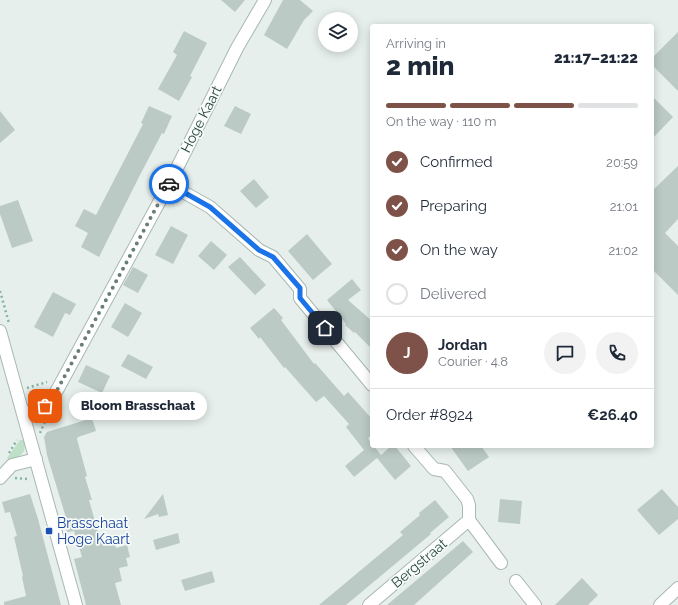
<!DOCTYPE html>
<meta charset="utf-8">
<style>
:root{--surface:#fff;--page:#f2f2f3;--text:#1f2937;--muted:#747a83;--line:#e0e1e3;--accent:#7f5249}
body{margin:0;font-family:Raleway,sans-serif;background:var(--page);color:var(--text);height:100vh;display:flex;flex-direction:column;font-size:15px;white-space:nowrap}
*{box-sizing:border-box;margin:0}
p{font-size:13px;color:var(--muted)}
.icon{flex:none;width:22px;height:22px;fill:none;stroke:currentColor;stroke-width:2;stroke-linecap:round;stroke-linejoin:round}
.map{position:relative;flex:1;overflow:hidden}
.side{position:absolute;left:370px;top:24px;width:284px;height:424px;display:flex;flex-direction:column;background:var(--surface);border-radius:4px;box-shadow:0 2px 10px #0003}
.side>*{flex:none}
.controls{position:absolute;left:318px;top:12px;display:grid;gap:8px}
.controls a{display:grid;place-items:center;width:40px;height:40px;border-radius:50%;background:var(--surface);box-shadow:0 2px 10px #0003;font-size:20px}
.pin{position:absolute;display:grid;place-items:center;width:34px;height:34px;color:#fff;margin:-17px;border-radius:8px;box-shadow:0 2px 6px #0006}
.courier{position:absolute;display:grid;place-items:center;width:40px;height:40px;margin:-20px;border:3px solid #1a73e8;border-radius:50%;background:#fff;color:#222;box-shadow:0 1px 5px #0007}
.bubble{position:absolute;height:28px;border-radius:14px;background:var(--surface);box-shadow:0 2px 10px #0003;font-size:13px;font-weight:800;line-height:28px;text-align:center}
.overview em{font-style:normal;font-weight:800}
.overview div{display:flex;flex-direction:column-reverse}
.overview{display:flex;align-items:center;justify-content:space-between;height:68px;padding:0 16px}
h1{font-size:26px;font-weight:800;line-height:30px}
.bar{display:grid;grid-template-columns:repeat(4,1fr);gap:6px 4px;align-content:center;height:48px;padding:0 16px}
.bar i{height:5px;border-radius:3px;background:var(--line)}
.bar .on{background:var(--accent)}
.bar p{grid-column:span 4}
.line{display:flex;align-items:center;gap:10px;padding:0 16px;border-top:1px solid var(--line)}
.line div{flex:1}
.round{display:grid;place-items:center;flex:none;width:42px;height:42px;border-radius:21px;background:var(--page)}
ol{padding:0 16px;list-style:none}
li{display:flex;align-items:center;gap:12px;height:44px}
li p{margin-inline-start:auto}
li .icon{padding:4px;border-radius:50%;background:var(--accent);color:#fff;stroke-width:4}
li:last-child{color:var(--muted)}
li i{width:22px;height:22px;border:2px solid var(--line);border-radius:50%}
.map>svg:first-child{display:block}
.green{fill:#bfe0c8}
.building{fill:#bbcac4}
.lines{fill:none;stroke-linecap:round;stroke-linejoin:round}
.minor-casing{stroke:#a8b8b2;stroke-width:14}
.path{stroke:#86b3a5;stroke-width:2.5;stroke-dasharray:2 3;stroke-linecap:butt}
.minor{stroke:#fff;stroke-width:12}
.done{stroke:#687f78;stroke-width:4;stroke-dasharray:0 7.2}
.route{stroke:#1a73e8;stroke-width:5}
.transit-dot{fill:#1a4fb4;stroke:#f7fbf9;stroke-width:1.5}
.labels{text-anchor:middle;stroke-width:3.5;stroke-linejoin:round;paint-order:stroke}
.street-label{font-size:14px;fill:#24423a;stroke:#f7fbf9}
.transit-label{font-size:14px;fill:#164399;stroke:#f7fbf9;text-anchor:start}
</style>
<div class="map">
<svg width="678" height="605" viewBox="0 0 678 605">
<rect width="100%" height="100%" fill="#e6efeb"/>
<path class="green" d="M20 440H24C27 452 22 456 10 460L7 458Z"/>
<path class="building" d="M221 0H245L235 12Z
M283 0H300L313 11 304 20 287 49 264 35Z
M184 31 207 43 190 76 192 77 179 101 158 89 177 55 173 52Z
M678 32V91L652 65V58Z
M652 96 673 117 652 139Z
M149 106 172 116 164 134 162 133 140 175 99 257 81 247 88 233 75 226 84 209 96 215 143 124 141 123Z
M235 106 251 114 241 134 224 126Z
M0 111 15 130 0 143Z
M678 166V219L665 233 678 246V295L652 269V191Z
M254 179 269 197 256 208 240 191Z
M18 200 33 241 12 248 0 214V206Z
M171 226 188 235 173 264 155 255Z
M307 234 332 264 313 280 288 251Z
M211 241 227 255 214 270 198 256Z
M240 257 266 285 255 295 228 267Z
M133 267 148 275 138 293 123 285Z
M352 279 361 290 348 300 372 321V349L355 332 354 333 345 325 346 324 327 300Z
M53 292 76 304 70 315 65 313 53 337 34 327Z
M125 303 142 313 128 337 111 327Z
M274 308 283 318 281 320 314 364 315 363 344 396 348 392 372 419V435L368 438 372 446H374L381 455 391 446H395L411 466 395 480 377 458 354 477 345 466 364 450 346 427 349 424 324 396 316 402 285 367 284 368 260 337 259 339 250 328Z
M128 354 153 367 146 379 121 366Z
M86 365 110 376 102 393 78 382Z
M92 418 96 431 78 437 77 439 87 476 85 477 92 500H89L101 543 114 539 116 548 127 545 130 557 126 558 128 566 119 568 122 581 115 583 121 605H86L74 559 82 557 74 531 67 532 64 521H67L47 455 44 437 47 432Z
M450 446H481L489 457 468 471Z
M662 489 678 507V519L659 535 637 510Z
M30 494 38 519 61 605H4V602L26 596 22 577 23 576 14 537 17 536 10 512 5 513 2 502Z
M163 494 168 515 159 517 158 514 144 519Z
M500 499 522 501 520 524 498 522Z
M435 500 449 517 430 533 431 534 346 605H319L403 535 400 532 420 515 419 513Z
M178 533 180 543 156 550 153 540Z
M463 541 473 552 414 605H387Z
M212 571 215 582 185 591 181 580Z
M582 578 598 595 588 605H555Z"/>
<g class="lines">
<g class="minor-casing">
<path id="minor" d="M169 184 210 207 259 250 273 257 300 289V298L372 385
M0 331 76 605
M23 414C38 409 47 408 55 394L169 184 237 48 265 0
M414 446 434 469 445 471 467 499 469 505V520L501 563
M0 478 12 465 36 459
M516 581 535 605
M369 605 469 520
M660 605 678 588"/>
</g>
<path class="path" d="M0 291 9 323
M27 388 47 382
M40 433 47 417
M9 453 17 440
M15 478 28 479"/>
<use href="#minor" class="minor"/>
</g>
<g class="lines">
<path class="done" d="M45 406 50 402 55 394 169 184"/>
<path class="route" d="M169 184 210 207 259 250 273 257 300 288V298L325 328"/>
</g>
<rect class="transit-dot" x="45" y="527" width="8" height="8" rx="2"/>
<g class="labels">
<g class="street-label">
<text transform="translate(201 119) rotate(-63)" y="5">Hoge Kaart</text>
<text transform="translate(419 563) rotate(-40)" y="5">Bergstraat</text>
</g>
<g class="transit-label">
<text x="57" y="528">Brasschaat<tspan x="57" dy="16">Hoge Kaart</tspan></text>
</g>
</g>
</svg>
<div class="controls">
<a><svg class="icon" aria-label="layers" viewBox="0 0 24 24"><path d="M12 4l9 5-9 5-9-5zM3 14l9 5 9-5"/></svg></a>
</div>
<div class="pin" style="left:45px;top:406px;background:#ea580c"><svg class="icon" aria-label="bag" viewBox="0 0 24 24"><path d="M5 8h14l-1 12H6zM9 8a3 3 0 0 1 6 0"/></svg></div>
<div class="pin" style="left:325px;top:328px;background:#1f2937"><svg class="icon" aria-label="home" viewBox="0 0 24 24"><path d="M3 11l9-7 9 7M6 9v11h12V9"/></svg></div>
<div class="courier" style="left:169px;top:184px"><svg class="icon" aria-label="car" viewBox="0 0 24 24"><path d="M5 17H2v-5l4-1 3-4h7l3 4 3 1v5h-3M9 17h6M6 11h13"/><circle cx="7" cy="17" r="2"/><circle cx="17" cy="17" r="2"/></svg></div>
<div class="bubble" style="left:69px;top:392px;width:138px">Bloom Brasschaat</div>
<section class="side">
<div class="overview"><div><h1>2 min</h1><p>Arriving in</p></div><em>21:17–21:22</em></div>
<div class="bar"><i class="on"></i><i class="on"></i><i class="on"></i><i></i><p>On the way · 110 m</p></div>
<ol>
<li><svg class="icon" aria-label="check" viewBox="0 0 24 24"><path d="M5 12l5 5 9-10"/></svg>Confirmed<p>20:59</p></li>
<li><svg class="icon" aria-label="check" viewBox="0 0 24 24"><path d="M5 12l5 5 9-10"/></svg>Preparing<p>21:01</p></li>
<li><svg class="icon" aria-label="check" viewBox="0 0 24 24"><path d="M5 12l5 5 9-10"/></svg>On the way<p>21:02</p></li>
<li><i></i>Delivered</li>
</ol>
<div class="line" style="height:72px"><b class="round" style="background:var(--accent);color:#fff">J</b><div><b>Jordan</b><p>Courier · 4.8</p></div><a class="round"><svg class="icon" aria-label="chat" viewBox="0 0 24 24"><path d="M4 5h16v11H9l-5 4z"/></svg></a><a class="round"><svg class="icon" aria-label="phone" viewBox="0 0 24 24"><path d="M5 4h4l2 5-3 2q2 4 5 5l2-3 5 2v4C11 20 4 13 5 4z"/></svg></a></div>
<div class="line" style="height:52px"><div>Order #8924</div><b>€26.40</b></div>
</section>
</div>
